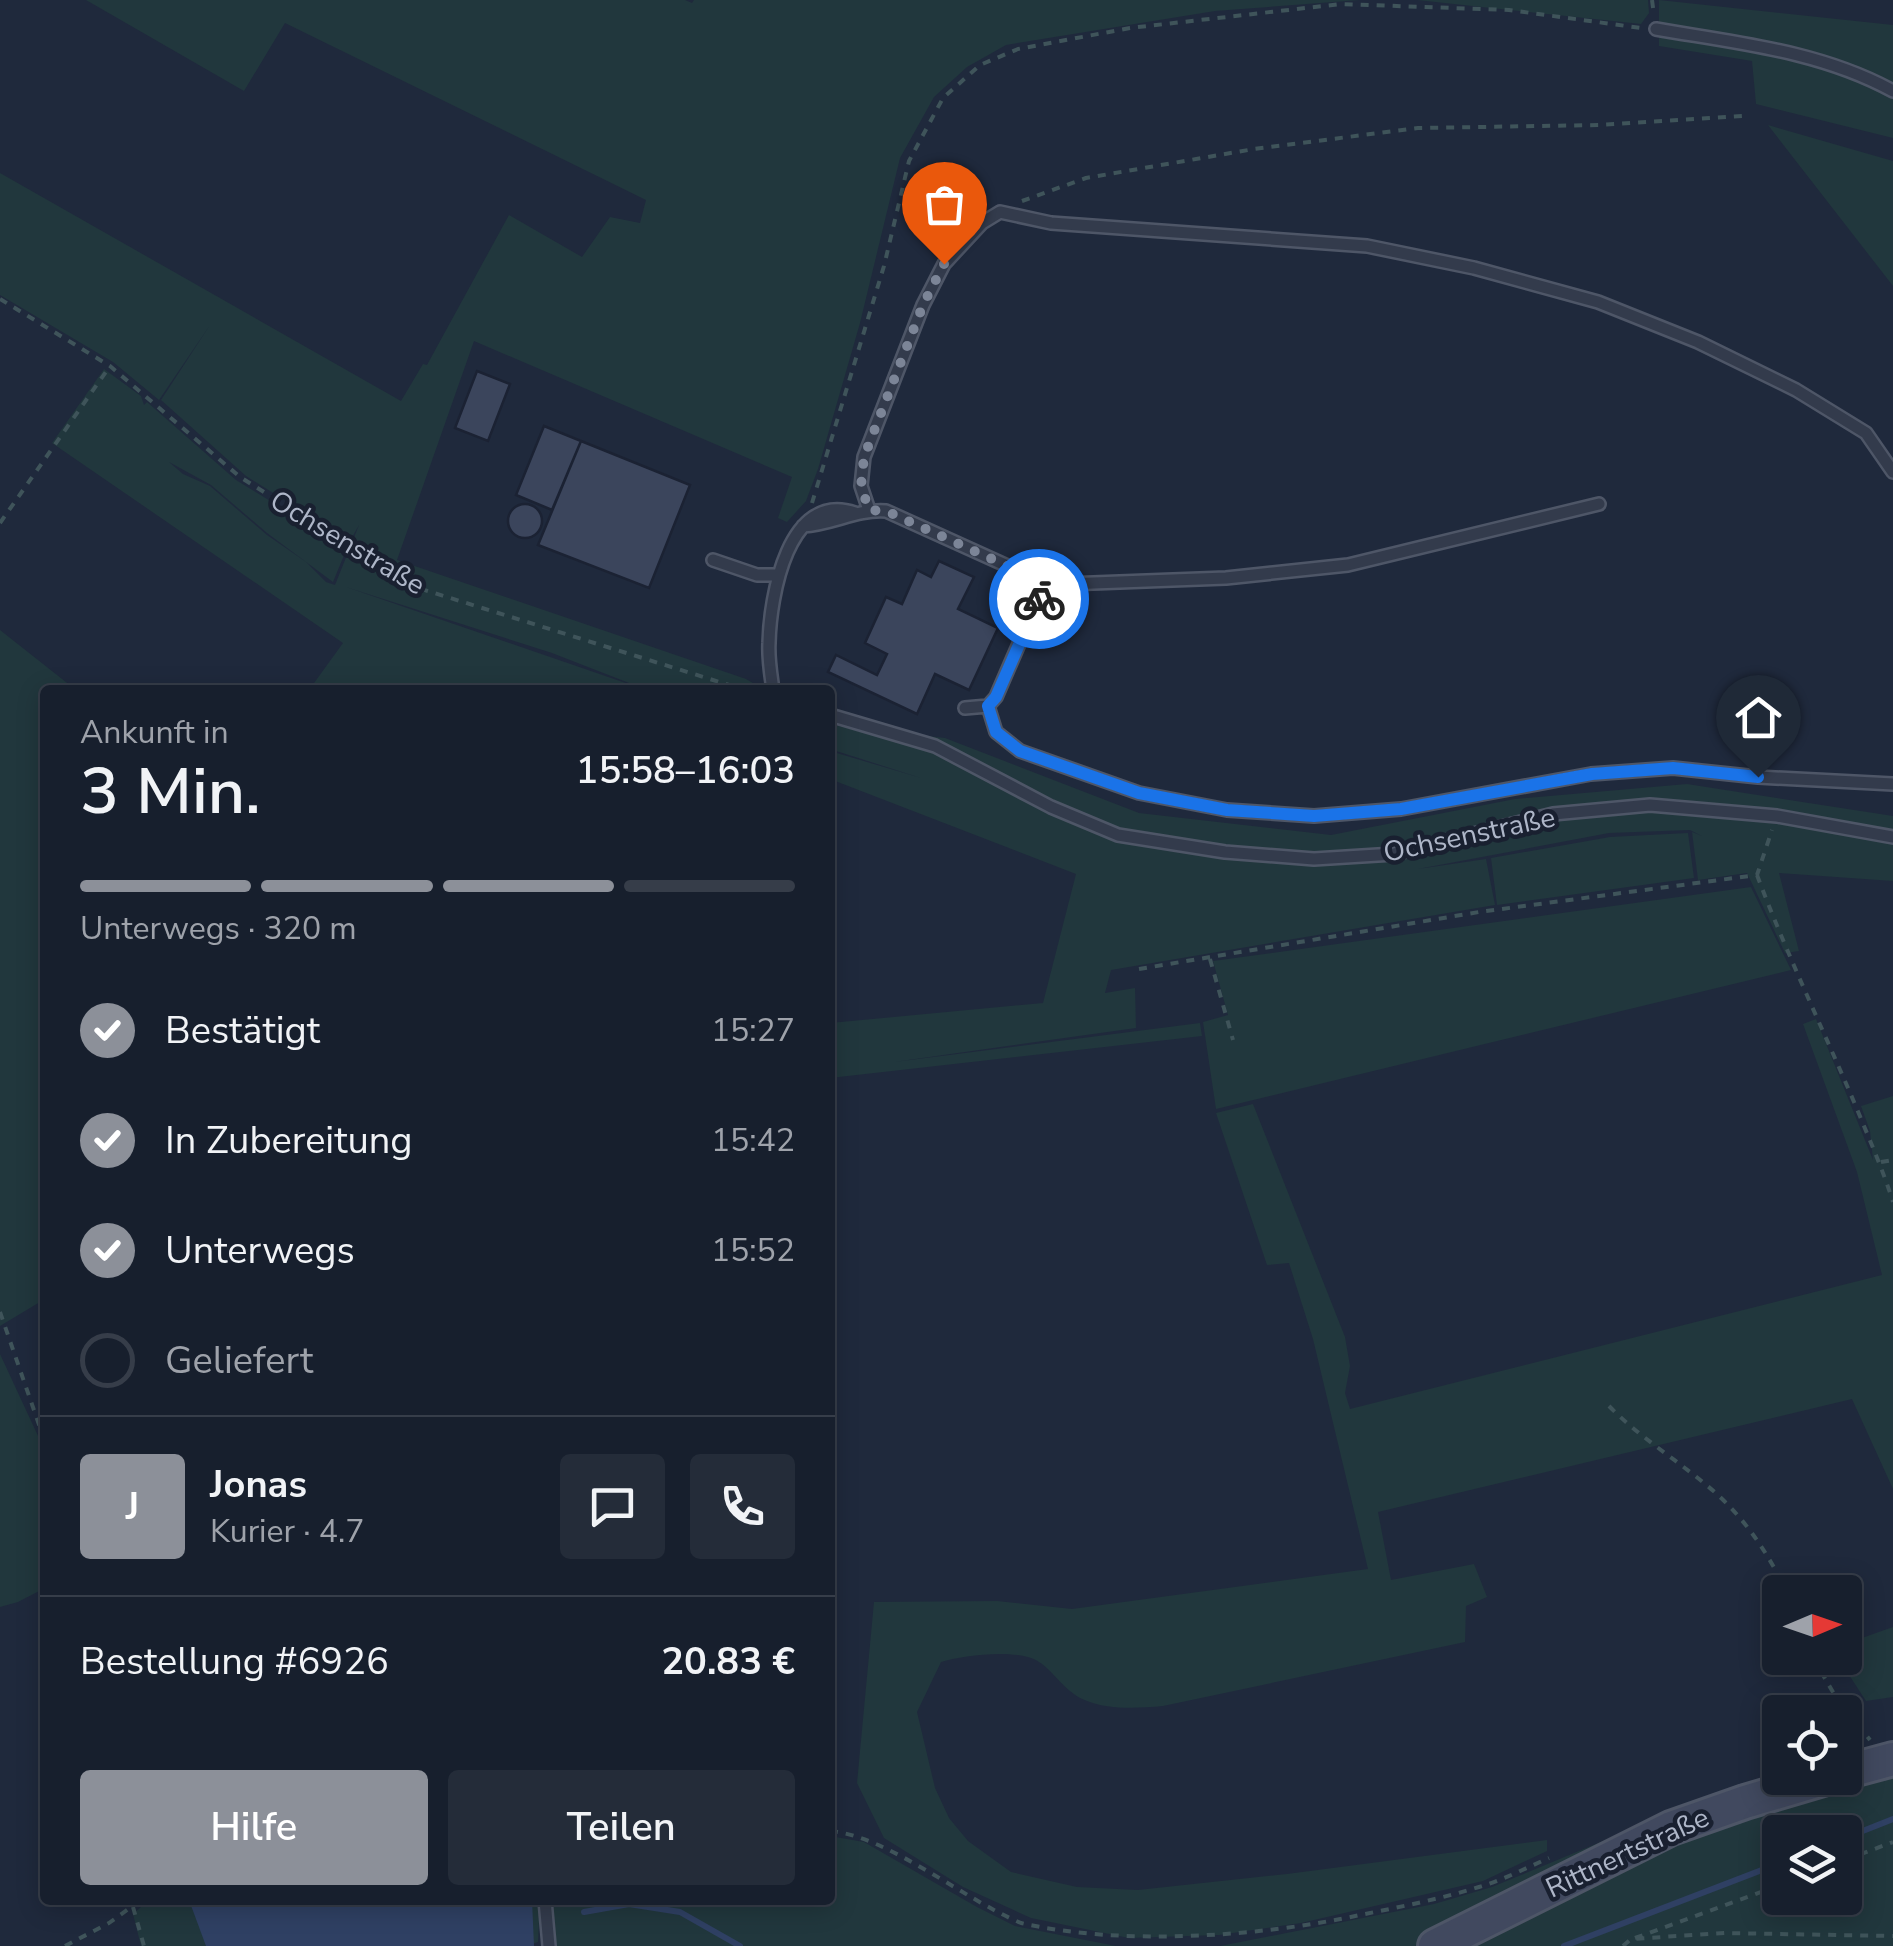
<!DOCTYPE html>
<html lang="de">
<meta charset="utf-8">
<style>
:root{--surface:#171f2d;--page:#242c39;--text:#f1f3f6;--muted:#9ea2aa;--line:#363d49;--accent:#8c9099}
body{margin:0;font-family:"Nunito Sans",sans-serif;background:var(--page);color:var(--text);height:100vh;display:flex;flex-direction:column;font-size:38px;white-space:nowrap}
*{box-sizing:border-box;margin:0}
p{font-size:32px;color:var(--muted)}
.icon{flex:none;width:55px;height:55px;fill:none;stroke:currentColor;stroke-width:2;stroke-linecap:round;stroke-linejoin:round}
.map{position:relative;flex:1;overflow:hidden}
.drawer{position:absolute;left:40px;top:685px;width:795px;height:1220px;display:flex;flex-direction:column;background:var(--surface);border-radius:10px;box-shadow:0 5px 25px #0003,0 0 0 2px var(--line)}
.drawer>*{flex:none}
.needle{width:65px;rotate:88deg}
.buttons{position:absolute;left:1762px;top:1575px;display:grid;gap:20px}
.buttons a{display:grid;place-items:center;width:100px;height:100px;border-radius:10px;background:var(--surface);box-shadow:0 5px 25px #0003,0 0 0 2px var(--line);font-size:50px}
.pin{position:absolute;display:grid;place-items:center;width:85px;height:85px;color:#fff;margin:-102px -42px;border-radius:50% 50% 50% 0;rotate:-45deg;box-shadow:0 0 10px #0007}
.pin .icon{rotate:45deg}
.courier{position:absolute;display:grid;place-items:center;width:100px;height:100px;margin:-50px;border:8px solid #1a73e8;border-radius:50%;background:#fff;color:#222;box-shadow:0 2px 12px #0007}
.summary em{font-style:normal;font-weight:600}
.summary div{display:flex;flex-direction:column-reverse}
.summary{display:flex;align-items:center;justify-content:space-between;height:170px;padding:0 40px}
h1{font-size:65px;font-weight:600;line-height:75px}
.bar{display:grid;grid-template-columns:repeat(4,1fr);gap:15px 10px;align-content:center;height:120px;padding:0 40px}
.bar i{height:12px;border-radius:8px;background:var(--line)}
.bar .current{background:var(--accent)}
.bar p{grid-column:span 4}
.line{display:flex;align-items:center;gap:25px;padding:0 40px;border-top:2px solid var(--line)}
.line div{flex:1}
.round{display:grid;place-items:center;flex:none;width:105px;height:105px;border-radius:10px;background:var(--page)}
ol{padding:0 40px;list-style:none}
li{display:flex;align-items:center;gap:30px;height:110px}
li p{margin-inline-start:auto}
li .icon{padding:10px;border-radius:50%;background:var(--accent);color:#fff;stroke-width:4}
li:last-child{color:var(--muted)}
li i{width:55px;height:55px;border:5px solid var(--line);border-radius:50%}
.button{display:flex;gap:20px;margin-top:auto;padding:20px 40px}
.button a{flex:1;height:115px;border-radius:10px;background:var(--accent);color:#fff;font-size:40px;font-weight:600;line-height:115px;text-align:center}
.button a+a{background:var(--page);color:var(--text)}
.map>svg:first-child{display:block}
.green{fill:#21373d;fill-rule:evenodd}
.water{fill:#2f4063}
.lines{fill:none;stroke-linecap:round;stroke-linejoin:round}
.stream{stroke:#2f4063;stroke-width:6}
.building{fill:#3b455c;stroke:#1b2233;stroke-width:2.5}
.lane-casing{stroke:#4e5667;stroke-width:16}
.secondary-casing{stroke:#4e5667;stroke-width:38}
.path{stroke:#3f545a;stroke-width:4;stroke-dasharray:8 8;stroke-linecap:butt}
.lane{stroke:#333b4c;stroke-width:11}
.secondary{stroke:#41495f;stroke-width:32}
.done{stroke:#7c8597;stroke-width:10;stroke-dasharray:0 18}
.route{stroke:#1a73e8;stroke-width:12}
.labels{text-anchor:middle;stroke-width:9;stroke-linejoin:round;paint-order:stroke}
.street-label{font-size:28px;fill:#aeb6c8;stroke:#192030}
</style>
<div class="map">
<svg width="1893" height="1946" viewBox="0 0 1893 1946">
<rect width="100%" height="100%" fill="#1f293c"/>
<path class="green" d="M86 0H685L692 3 694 0H1360L1215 11 1006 45 967 67 934 97 900 158 860 323 818 469 806 501 787 522 778 518 792 477 474 341 397 560 746 679 765 690H647L552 653 346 587 646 690H309L343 643 52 443 104 369 141 396 144 405 147 402 236 480 347 548 333 582 267 533 211 485 169 462 183 474 210 486 267 535 306 562 326 582 335 585 359 525 350 541 246 476 161 400 210 325 159 400 113 362 0 295V173L401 401 423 364 427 365 509 215 582 257 610 217 640 223 646 200 285 23 244 91Z
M1417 0H1648L1649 13 1641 24Z
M1659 0 1893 25V138L1756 104 1752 61 1659 46Z
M1768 125 1893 161V286Z
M0 630 76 690H45V1299L0 1326Z
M830 725 945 738 1139 813 1331 835 1515 799 1687 784 1893 816V881L1779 873 1799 951 1785 953 1747 873 1698 880 1692 832 1702 836 1690 830 1609 833 1418 869 1486 859 1495 905 1111 970 1105 993 1135 988 1136 1028 894 1062 1200 1023 1202 1036 830 1078V1023L1043 1003 1076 874 830 779V751L921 778 830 749Z
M1688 833 1694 878 1497 905 1491 858 1610 837Z
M1751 887 1791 970 1216 1109 1203 1022 1228 1015 1213 961Z
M1816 1019 1873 1160 1870 1131 1861 1106 1893 1096V1489L1852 1399 1378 1512 1391 1580 1474 1564 1487 1597 1466 1606 1465 1642 1163 1706C1138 1708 1110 1710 1087 1701 1065 1693 1054 1671 1039 1662 1018 1648 964 1655 941 1662L917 1712 935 1788 949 1818 968 1841 1011 1872 1077 1887 1138 1890 1287 1874 1547 1840V1851L1483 1881 1301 1923 1219 1935 1129 1938 1031 1918 963 1887 884 1838 857 1783 874 1602 997 1601 1072 1609 1368 1569 1313 1339 1289 1263 1267 1265 1216 1113 1253 1104 1345 1337 1350 1366 1345 1393 1350 1409 1882 1275 1857 1172 1803 1024Z
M0 1354 45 1451V1588L18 1602 0 1607Z
M1893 1627V1697L1866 1701 1838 1658H1845V1644Z
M1780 1773V1778L1415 1946H1174H1220L1434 1904 1492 1887 1731 1788Z
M1893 1775V1946H1472L1682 1837ZM1780 1832H1845V1898H1780Z
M830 1836 864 1842 977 1907 1015 1926 1116 1946H555L553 1900H830Z
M149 1900H540L538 1942 526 1946H141L133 1914Z"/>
<path class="water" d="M189 1900H532L534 1946H206Z"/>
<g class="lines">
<path class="stream" d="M1845 1838 1893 1819
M584 1912 629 1904 680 1912 740 1946
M1564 1946 1780 1863"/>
</g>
<path class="building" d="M477 371 510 384 488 441 455 428Z
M544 426 581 441 552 510 516 495Z
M581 441 690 485 649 588 538 545Z
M508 521a17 17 0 1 1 34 0a17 17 0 1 1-34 0Z
M939 561 974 577 958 609 998 628 969 690 935 674 917 714 828 672 836 655 877 675 887 654 865 643 886 597 902 604 917 570 931 577Z"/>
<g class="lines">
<g class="lane-casing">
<path id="lane" d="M1656 29C1737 43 1820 51 1893 91
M869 510 861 486 864 457 923 305 944 264 982 223 1000 212 1051 223 1367 246 1474 268 1598 302 1698 342 1796 390 1866 433 1893 472
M803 526C834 524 856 509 886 511L1034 578 1041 593 996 697 988 706 965 708
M713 560 757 575H778
M1040 585 1226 578 1348 565 1599 504
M773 690C771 675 768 659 769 643 770 597 788 490 855 513
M988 706 996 732 1020 751 1139 793 1227 810 1314 816 1401 809 1591 774 1673 768 1758 777 1893 784
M830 715 935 746 1051 807 1118 835 1225 852 1314 859 1394 854 1553 814 1650 805 1777 816 1893 837
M545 1900 549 1946"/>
</g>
<g class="secondary-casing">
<path id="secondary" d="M1845 1772 1893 1759
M1435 1946 1671 1828 1745 1802 1826 1778"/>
</g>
<path class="path" d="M1652 0 1654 15
M1022 201 1086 178 1254 149 1418 128 1600 125 1743 116
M0 299 110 366 240 477 415 587 745 690
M812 503 884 266 909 161 943 98 980 65 1018 49 1130 28 1341 4 1509 10 1641 28
M0 523 110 366
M1757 875C1787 955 1824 1031 1857 1109 1870 1141 1883 1170 1893 1202
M1210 959 1233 1040
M1139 969 1479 912 1757 875 1772 830
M1881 1162 1893 1160
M0 1312 45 1442
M1609 1406C1642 1440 1684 1464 1719 1496 1749 1524 1769 1556 1787 1592
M1813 1658 1837 1699 1870 1740
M830 1831C888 1836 963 1899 1021 1923 1120 1946 1259 1937 1360 1915 1400 1907 1440 1899 1479 1887 1503 1880 1526 1868 1549 1858
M1845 1860 1893 1842
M133 1907 144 1946
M1635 1938 1780 1885
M65 1946 109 1923 141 1900
M1623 1946 1631 1939 1725 1933 1893 1936"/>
<use href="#lane" class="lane"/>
<use href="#secondary" class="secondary"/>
</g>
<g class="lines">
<path class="done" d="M944 264 923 305 864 457 861 486 869 510 886 511 1034 578 1040 585 1039 599"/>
<path class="route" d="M1039 599 996 697 988 706 996 732 1020 751 1139 793 1227 810 1314 816 1401 809 1592 774 1673 768 1758 777"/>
</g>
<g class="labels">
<g class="street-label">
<text transform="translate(348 542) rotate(31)" y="10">Ochsenstraße</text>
<text transform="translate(1469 834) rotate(-12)" y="10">Ochsenstraße</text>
<text transform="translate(1627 1852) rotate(-25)" y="10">Rittnertstraße</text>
</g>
</g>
</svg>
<div class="buttons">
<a><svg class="needle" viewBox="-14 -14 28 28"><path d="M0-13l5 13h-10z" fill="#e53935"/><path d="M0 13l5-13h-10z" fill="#9ea2aa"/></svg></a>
<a><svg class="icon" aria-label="locate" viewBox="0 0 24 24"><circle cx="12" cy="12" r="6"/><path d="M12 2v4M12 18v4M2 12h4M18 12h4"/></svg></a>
<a><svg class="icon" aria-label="layers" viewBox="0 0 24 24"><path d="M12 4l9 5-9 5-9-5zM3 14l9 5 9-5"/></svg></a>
</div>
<div class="pin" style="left:944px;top:264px;background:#ea580c"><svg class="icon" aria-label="bag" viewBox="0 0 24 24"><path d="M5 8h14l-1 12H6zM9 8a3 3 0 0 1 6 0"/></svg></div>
<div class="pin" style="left:1758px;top:777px;background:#1f2937"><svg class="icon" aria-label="home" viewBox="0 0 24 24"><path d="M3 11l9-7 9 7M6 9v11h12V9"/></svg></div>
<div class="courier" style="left:1039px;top:599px"><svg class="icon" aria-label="bike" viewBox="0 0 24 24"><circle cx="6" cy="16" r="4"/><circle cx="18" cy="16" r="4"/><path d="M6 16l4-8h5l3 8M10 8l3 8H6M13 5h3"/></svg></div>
<section class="drawer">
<div class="summary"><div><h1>3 Min.</h1><p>Ankunft in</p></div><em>15:58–16:03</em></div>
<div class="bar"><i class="current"></i><i class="current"></i><i class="current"></i><i></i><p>Unterwegs · 320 m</p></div>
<ol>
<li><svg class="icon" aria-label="check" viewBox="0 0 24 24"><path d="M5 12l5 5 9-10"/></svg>Bestätigt<p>15:27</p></li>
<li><svg class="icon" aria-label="check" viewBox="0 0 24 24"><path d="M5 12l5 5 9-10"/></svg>In Zubereitung<p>15:42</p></li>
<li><svg class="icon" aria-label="check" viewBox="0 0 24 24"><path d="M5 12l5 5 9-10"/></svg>Unterwegs<p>15:52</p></li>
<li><i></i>Geliefert</li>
</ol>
<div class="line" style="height:180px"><b class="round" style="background:var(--accent);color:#fff">J</b><div><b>Jonas</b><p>Kurier · 4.7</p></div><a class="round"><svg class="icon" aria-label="chat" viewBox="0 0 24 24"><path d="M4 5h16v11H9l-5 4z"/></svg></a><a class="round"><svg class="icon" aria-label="phone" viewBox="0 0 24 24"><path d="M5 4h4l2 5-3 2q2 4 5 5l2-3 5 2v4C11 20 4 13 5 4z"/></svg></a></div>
<div class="line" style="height:130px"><div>Bestellung #6926</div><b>20.83 €</b></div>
<div class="button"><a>Hilfe</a><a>Teilen</a></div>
</section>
</div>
